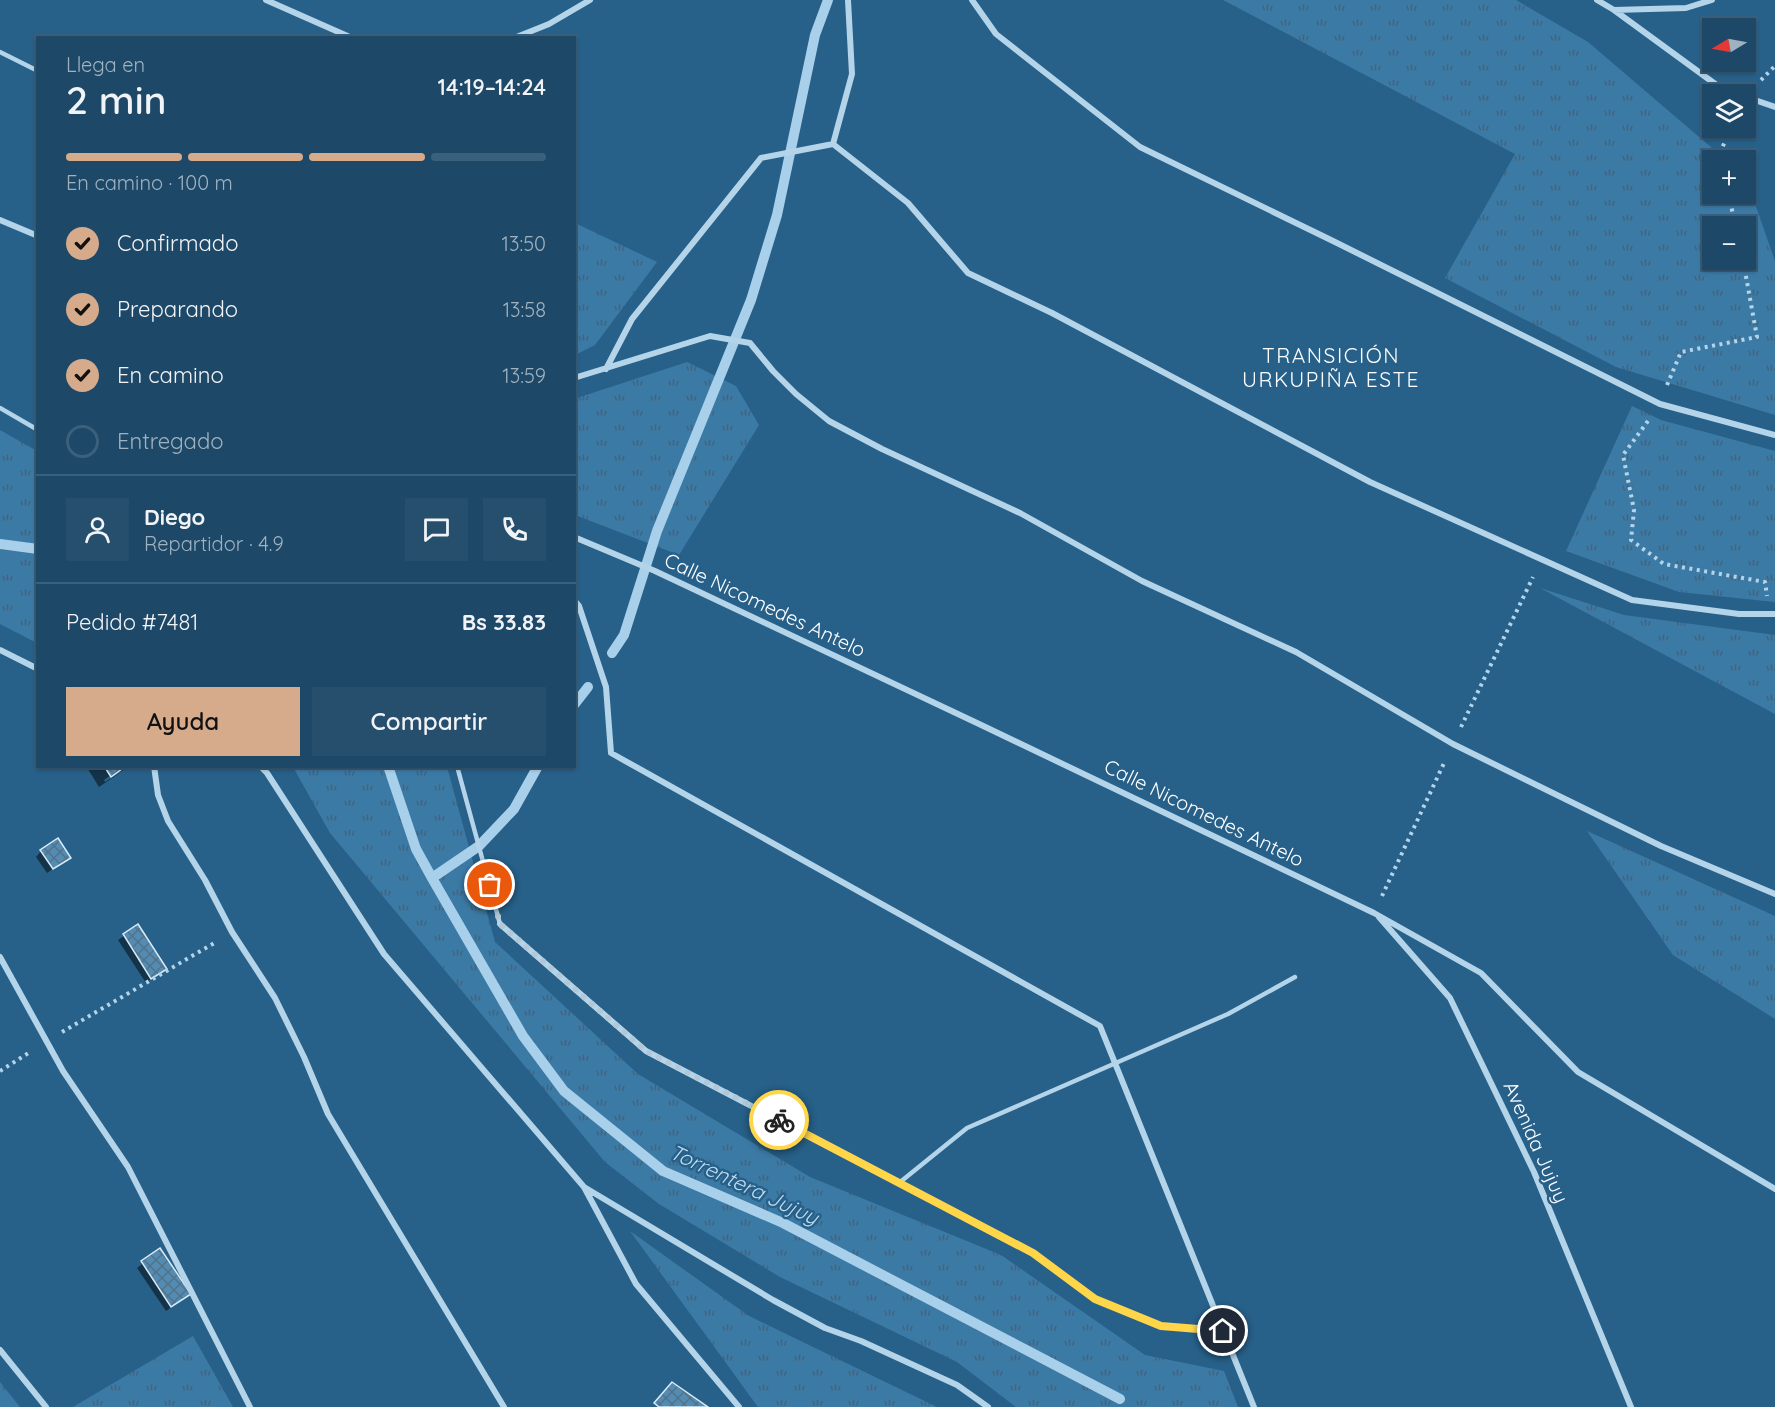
<!DOCTYPE html>
<html lang="es">
<meta charset="utf-8">
<style>
:root{--surface:#1d4867;--page:#254f6d;--text:#f1f3f6;--muted:#a0b2c0;--line:#3b607b;--accent:#d6ab8b}
body{margin:0;font-family:Quicksand,sans-serif;background:var(--page);color:var(--text);height:100vh;display:flex;flex-direction:column;font-size:22px;white-space:nowrap}
*{box-sizing:border-box;margin:0}
p{font-size:20px;color:var(--muted)}
.icon{flex:none;width:33px;height:33px;fill:none;stroke:currentColor;stroke-width:2;stroke-linecap:round;stroke-linejoin:round}
.map{position:relative;flex:1;overflow:hidden}
.side{position:absolute;left:36px;top:36px;width:540px;height:732px;display:flex;flex-direction:column;background:var(--surface);border-radius:0px;box-shadow:0 2px 4px #0004,0 0 0 2px var(--line)}
.side>*{flex:none}
.needle{width:39px;rotate:260deg}
.controls{position:absolute;left:1702px;top:18px;display:grid;gap:12px}
.controls a{display:grid;place-items:center;width:54px;height:54px;border-radius:0px;background:var(--surface);box-shadow:0 2px 4px #0004,0 0 0 2px var(--line);font-size:30px}
.pin{position:absolute;display:grid;place-items:center;width:51px;height:51px;color:#fff;margin:-26px;border:3px solid #fff;border-radius:50%;box-shadow:0 2px 6px #0007}
.courier{position:absolute;display:grid;place-items:center;width:60px;height:60px;margin:-30px;border:4px solid #ffd54a;border-radius:50%;background:#fff;color:#222;box-shadow:0 2px 8px #0007}
.head em{font-style:normal;font-weight:600}
.head div{display:flex;flex-direction:column-reverse}
.head{display:flex;align-items:center;justify-content:space-between;height:102px;padding:0 30px}
h1{font-size:39px;font-weight:600;line-height:45px}
.bar{display:grid;grid-template-columns:repeat(4,1fr);gap:9px 6px;align-content:center;height:72px;padding:0 30px}
.bar i{height:8px;border-radius:4px;background:var(--line)}
.bar .active{background:var(--accent)}
.bar p{grid-column:span 4}
.line{display:flex;align-items:center;gap:15px;padding:0 30px;border-top:2px solid var(--line)}
.line div{flex:1}
.round{display:grid;place-items:center;flex:none;width:63px;height:63px;border-radius:0px;background:var(--page)}
ol{padding:0 30px;list-style:none}
li{display:flex;align-items:center;gap:18px;height:66px}
li p{margin-inline-start:auto}
li .icon{padding:6px;border-radius:50%;background:var(--accent);color:#111;stroke-width:4}
li:last-child{color:var(--muted)}
li i{width:33px;height:33px;border:3px solid var(--line);border-radius:50%}
.button{display:flex;gap:12px;margin-top:auto;padding:12px 30px}
.button a{flex:1;height:69px;border-radius:0px;background:var(--accent);color:#111;font-size:24px;font-weight:600;line-height:69px;text-align:center}
.button a+a{background:var(--page);color:var(--text)}
.map>svg:first-child{display:block}
.grass{fill:url(#grass-tufts);fill-rule:evenodd}
.shadow{fill:#0007;fill-rule:evenodd}
.lines{fill:none;stroke-linecap:round;stroke-linejoin:round}
.stream{stroke:#a9d0ea;stroke-width:10}
.building{fill:url(#building-cross-hatch);stroke:#d8ebf7;stroke-width:1.5}
.path{stroke:#b4d4e9;stroke-width:4;stroke-dasharray:3 4.5;stroke-linecap:butt}
.lane{stroke:#b4d4e9;stroke-width:4.5}
.street{stroke:#b4d4e9;stroke-width:6}
.done{stroke:#b3c7d6;stroke-width:6;stroke-dasharray:0 10.8}
.route{stroke:#ffd54a;stroke-width:8}
.labels{text-anchor:middle;stroke-width:5;stroke-linejoin:round;paint-order:stroke}
.street-label{font-size:20px;fill:#fff;stroke:#276089}
.neighbourhood-label{font-size:21px;letter-spacing:1.5px;fill:#fff;stroke:#276089}
.water-label{font-size:21px;font-style:italic;fill:#c0ddf0;stroke:#276089}
</style>
<div class="map">
<svg width="1775" height="1407" viewBox="0 0 1775 1407">
<defs>
<pattern id="grass-tufts" width="24" height="20" patternUnits="userSpaceOnUse" patternTransform="scale(1.5)"><rect width="24" height="20" fill="#3c7aa6"/><path d="M3 7l-1-3M5 7V3M7 7l1-3M15 17l-1-3M17 17v-4M19 17l1-3" fill="none" stroke="#446379"/></pattern>
<pattern id="building-cross-hatch" width="8" height="8" patternUnits="userSpaceOnUse" patternTransform="scale(1.5)"><rect width="8" height="8" fill="#548bb2"/><path d="M0 0l8 8M0 8l8-8" fill="none" stroke="#517289"/></pattern>
</defs>
<rect width="100%" height="100%" fill="#276089"/>
<path class="grass" d="M1223 0H1516L1588 42 1726 160H1713V194H1746V178L1775 261V415L1616 367 1445 278 1515 154ZM1713 226H1746V260H1713Z
M575 223 657 262 595 345 575 355Z
M687 362 736 386 759 425 679 555 575 515 574 399Z
M1632 406 1661 420 1775 451V602L1679 592 1566 551Z
M0 430 37 451V643L0 624Z
M1540 588 1624 615 1775 635V714Z
M293 767H447L495 942 638 1074 810 1177 1001 1255 1145 1355 1224 1371 1238 1407H1016L957 1362 780 1277 659 1204 605 1162 330 833Z
M1587 831 1775 916V1019L1673 955Z
M630 1231 749 1316 937 1407H758Z
M193 1336 233 1407H73Z
M0 1382 20 1407H0Z"/>
<path class="shadow" d="M86 766H127L120 773 99 787ZM121 768V772L105 782 104 780Z
M41 851 69 858 47 873 36 857Z
M138 926 165 969 146 983 118 940Z
M160 1250 183 1299 166 1311 137 1268Z"/>
<g class="lines">
<path class="stream" d="M0 544 38 549
M612 653 624 635 657 531 751 300 777 215 815 35 828 0
M574 705 588 687
M388 766 416 849 432 878 523 1036 564 1091 663 1171 783 1223 1120 1399
M432 878 479 846 514 809 538 766"/>
</g>
<path class="building" d="M104 766H126L111 777Z
M58 838 71 858 53 869 40 850Z
M138 924 167 969 151 979 123 934Z
M160 1248 191 1294 171 1307 141 1261Z
M672 1382 708 1407H659L654 1403Z"/>
<g class="lines">
<path class="path" d="M1761 80 1775 66
M1719 160 1718 157 1731 128
M1728 194 1736 226
M1667 385 1681 352 1757 337 1743 260
M1648 421 1623 455 1634 510 1631 540 1664 564 1765 582 1767 596
M1461 727 1533 577
M1382 896 1445 761
M62 1032 216 942
M0 1071 30 1052"/>
<path class="lane" d="M0 52 38 71
M0 408 38 430
M457 766 500 924
M899 1183 967 1128 1228 1014 1295 977"/>
<path class="street" d="M266 0 352 38
M972 0 996 34 1140 147 1331 240 1660 404 1775 435
M1597 0 1614 10 1718 86 1739 94
M1614 10 1686 8 1712 0
M514 38 549 24 590 0
M1746 97 1775 107
M833 144 852 74 848 0
M0 220 38 236
M606 369 632 319 761 158 833 144 908 203 968 273 1052 313 1370 482 1632 600 1739 614H1775
M574 378 710 336 750 343 773 371 796 394 829 421 882 449 1020 513 1142 581 1296 652 1453 744 1661 846 1775 894
M574 537 655 571 977 723 1374 913 1481 973 1578 1072 1775 1189
M574 600 579 606 606 687 611 753 1100 1026 1254 1407
M0 650 38 669
M154 766 158 795 168 821 205 880 232 932 275 998 304 1057 328 1114 504 1407
M260 766 267 773 384 954 584 1187 636 1284 739 1407
M1379 917 1450 998 1534 1172 1631 1407
M500 924 646 1051 1033 1253 1095 1299 1161 1326 1223 1331
M0 957 63 1071 128 1167 250 1407
M584 1187 773 1300 825 1328 861 1341 957 1385 988 1407
M0 1350 46 1407"/>
</g>
<g class="lines">
<path class="done" d="M490 885 500 924 646 1051 779 1120"/>
<path class="route" d="M779 1120 1033 1253 1095 1299 1161 1326 1223 1331"/>
</g>
<g class="labels">
<g class="street-label">
<text transform="translate(765 605) rotate(25)" y="7">Calle Nicomedes Antelo</text>
<text transform="translate(1204 813) rotate(26)" y="7">Calle Nicomedes Antelo</text>
<text transform="translate(1536 1142) rotate(66)" y="7">Avenida Jujuy</text>
</g>
<g class="neighbourhood-label">
<text x="1331" y="363">TRANSICIÓN<tspan x="1331" dy="24">URKUPIÑA ESTE</tspan></text>
</g>
<g class="water-label">
<text transform="translate(744 1185) rotate(25)" y="7">Torrentera Jujuy</text>
</g>
</g>
</svg>
<div class="controls">
<a><svg class="needle" viewBox="-14 -14 28 28"><path d="M0-13l5 13h-10z" fill="#e53935"/><path d="M0 13l5-13h-10z" fill="#a0b2c0"/></svg></a>
<a><svg class="icon" aria-label="layers" viewBox="0 0 24 24"><path d="M12 4l9 5-9 5-9-5zM3 14l9 5 9-5"/></svg></a>
<a>+</a>
<a>−</a>
</div>
<div class="pin" style="left:490px;top:885px;background:#ea580c"><svg class="icon" aria-label="bag" viewBox="0 0 24 24"><path d="M5 8h14l-1 12H6zM9 8a3 3 0 0 1 6 0"/></svg></div>
<div class="pin" style="left:1223px;top:1331px;background:#1f2937"><svg class="icon" aria-label="home" viewBox="0 0 24 24"><path d="M3 11l9-7 9 7M6 9v11h12V9"/></svg></div>
<div class="courier" style="left:779px;top:1120px"><svg class="icon" aria-label="bike" viewBox="0 0 24 24"><circle cx="6" cy="16" r="4"/><circle cx="18" cy="16" r="4"/><path d="M6 16l4-8h5l3 8M10 8l3 8H6M13 5h3"/></svg></div>
<section class="side">
<div class="head"><div><h1>2 min</h1><p>Llega en</p></div><em>14:19–14:24</em></div>
<div class="bar"><i class="active"></i><i class="active"></i><i class="active"></i><i></i><p>En camino · 100 m</p></div>
<ol>
<li><svg class="icon" aria-label="check" viewBox="0 0 24 24"><path d="M5 12l5 5 9-10"/></svg>Confirmado<p>13:50</p></li>
<li><svg class="icon" aria-label="check" viewBox="0 0 24 24"><path d="M5 12l5 5 9-10"/></svg>Preparando<p>13:58</p></li>
<li><svg class="icon" aria-label="check" viewBox="0 0 24 24"><path d="M5 12l5 5 9-10"/></svg>En camino<p>13:59</p></li>
<li><i></i>Entregado</li>
</ol>
<div class="line" style="height:108px"><a class="round"><svg class="icon" aria-label="person" viewBox="0 0 24 24"><circle cx="12" cy="8" r="4"/><path d="M4 21q1-7 8-7t8 7"/></svg></a><div><b>Diego</b><p>Repartidor · 4.9</p></div><a class="round"><svg class="icon" aria-label="chat" viewBox="0 0 24 24"><path d="M4 5h16v11H9l-5 4z"/></svg></a><a class="round"><svg class="icon" aria-label="phone" viewBox="0 0 24 24"><path d="M5 4h4l2 5-3 2q2 4 5 5l2-3 5 2v4C11 20 4 13 5 4z"/></svg></a></div>
<div class="line" style="height:78px"><div>Pedido #7481</div><b>Bs 33.83</b></div>
<div class="button"><a>Ayuda</a><a>Compartir</a></div>
</section>
</div>
